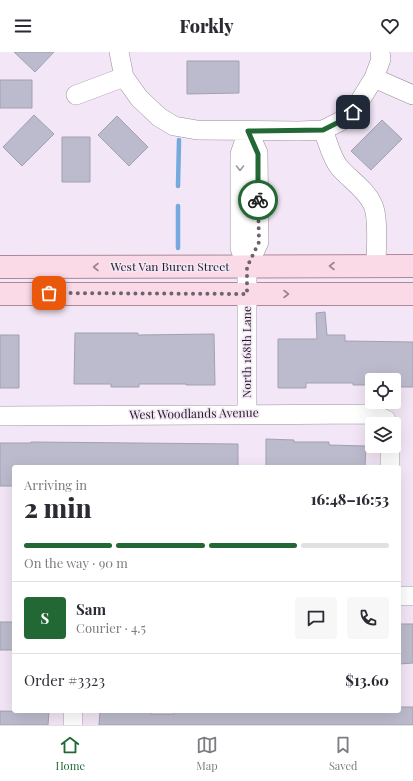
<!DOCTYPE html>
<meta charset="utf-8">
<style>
:root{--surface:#fff;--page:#f7f7f7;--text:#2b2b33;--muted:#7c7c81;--line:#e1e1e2;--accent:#226834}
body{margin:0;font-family:"Playfair Display",serif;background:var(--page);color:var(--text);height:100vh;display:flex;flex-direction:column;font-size:15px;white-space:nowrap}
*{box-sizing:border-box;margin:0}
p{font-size:13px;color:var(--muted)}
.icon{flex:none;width:22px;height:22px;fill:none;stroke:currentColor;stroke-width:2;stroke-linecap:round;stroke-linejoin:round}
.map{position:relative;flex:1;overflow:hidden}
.details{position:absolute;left:12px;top:413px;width:389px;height:248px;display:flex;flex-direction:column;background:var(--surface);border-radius:4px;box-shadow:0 4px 16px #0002}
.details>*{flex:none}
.fabs{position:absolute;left:365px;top:321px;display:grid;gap:8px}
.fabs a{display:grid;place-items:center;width:36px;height:36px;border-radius:4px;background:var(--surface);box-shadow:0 4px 16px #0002;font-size:20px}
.pin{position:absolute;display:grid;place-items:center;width:34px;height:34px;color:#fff;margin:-17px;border-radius:8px;box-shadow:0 2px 6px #0006}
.courier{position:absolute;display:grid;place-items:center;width:40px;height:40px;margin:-20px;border:3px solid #226834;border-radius:50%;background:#fff;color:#222;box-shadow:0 1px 5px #0007}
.overview em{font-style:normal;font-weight:800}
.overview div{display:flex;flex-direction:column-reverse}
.overview{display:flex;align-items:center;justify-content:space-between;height:68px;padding:0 12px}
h1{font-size:26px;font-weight:800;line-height:30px}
.bar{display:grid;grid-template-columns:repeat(4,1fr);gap:6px 4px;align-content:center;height:48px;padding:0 12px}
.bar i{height:5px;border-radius:3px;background:var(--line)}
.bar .on{background:var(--accent)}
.bar p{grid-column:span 4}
.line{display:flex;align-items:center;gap:10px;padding:0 12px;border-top:1px solid var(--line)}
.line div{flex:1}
.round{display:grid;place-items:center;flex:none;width:42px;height:42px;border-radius:4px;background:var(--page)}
header{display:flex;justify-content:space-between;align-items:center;height:52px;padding:0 12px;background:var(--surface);font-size:18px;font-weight:800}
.dock{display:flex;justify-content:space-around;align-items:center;height:56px;border-top:1px solid var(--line);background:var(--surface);font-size:11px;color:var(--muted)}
.dock a{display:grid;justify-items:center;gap:2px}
.dock .on{color:var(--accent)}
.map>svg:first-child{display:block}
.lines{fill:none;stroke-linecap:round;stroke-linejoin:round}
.stream{stroke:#76a9de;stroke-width:4.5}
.building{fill:#bbbbcd;stroke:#a1a1b3}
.minor-casing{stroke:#9a8e9d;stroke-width:20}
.major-casing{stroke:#ad8898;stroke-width:24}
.minor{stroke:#fff;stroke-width:19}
.major{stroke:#fbdae7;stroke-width:22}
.oneway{stroke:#9c999c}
.oneway2{stroke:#99858f}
.done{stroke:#6b636d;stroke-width:4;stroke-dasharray:0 7.2}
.route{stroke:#226834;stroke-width:5}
.labels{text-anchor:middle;stroke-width:3;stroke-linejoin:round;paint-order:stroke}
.street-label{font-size:12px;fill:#221d23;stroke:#f3e6f6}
</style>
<header><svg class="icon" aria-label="menu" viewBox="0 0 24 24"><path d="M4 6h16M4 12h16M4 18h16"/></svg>Forkly<svg class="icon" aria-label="heart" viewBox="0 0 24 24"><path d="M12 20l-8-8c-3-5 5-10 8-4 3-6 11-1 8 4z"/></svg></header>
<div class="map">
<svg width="413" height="673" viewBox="0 0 413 673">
<rect width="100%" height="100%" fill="#f3e6f6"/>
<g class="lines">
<path class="stream" d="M178 134 179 88
M178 196V154"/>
</g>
<path class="building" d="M14 0H54L35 20Z
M187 9H239V41L187 42Z
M0 28H32V56H0Z
M34 63 54 82 22 114 3 95Z
M117 64 148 95 129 114 98 83Z
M382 68 402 87 371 118 351 99Z
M62 85H90V130H62Z
M325 260 327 283H345V289L413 290V335H400V332L394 331V328H372V333H353V331H306V336H278V287H317L316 261Z
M75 281H138V283L214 282 215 333H186V332H139V335H111V332H74Z
M0 283H19V336H0Z
M266 387 294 388V390H329V393L366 394 365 415H266Z
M31 390 238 392V415H14V434H0V391H31Z
M0 570H14V598H0Z
M399 572H413V611L399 612Z
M399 655H413V673H99L100 659H151V662H174V659H343V660H389L399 659Z
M0 659 49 660 48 673H0Z"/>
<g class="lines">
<g class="minor-casing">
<path id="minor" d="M119 0 124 25 139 46 159 65 174 74 197 78 299 79 323 78 343 68 353 60 374 26 381 7 380 0
M374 26 413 43
M76 43 124 25
M323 78C328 90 331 105 339 115 350 128 366 137 373 153 379 167 376 198 376 214
M247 215 259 190 258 101 248 79
M247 362V215L240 196V102L248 79
M0 364 373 362 386 368 387 372
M390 394V415
M399 544H413
M73 673V659"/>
</g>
<g class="major-casing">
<path id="major" d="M0 215 413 214
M0 242H413"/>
</g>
<use href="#minor" class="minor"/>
<use href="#major" class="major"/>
</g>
<defs><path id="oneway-chevron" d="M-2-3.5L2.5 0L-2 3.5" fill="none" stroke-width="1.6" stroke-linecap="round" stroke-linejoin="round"/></defs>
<use class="oneway" href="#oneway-chevron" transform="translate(240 116) rotate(90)"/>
<g class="oneway2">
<use href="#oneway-chevron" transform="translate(332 214) rotate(180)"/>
<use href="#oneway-chevron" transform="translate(96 215) rotate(180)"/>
<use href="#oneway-chevron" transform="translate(286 242)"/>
</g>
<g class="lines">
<path class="done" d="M49 241 247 242V215L259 190 258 148"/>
<path class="route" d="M258 148V102L248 79 323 78 343 68 353 60"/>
</g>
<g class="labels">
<g class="street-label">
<text x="170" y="219">West Van Buren Street</text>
<text transform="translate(247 300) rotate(-90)" y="4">North 168th Lane</text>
<text transform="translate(194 362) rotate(-1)" y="4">West Woodlands Avenue</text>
</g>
</g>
</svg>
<div class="fabs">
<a><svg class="icon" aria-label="locate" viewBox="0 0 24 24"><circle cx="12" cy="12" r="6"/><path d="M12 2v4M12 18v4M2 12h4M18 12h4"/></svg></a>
<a><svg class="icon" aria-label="layers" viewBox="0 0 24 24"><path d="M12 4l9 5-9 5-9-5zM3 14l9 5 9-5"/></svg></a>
</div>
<div class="pin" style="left:49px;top:241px;background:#ea580c"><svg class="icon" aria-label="bag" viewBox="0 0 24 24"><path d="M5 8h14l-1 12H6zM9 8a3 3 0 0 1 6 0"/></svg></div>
<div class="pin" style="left:353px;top:60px;background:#1f2937"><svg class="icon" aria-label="home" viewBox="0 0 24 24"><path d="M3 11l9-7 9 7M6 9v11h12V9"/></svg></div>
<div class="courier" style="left:258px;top:148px"><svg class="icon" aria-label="bike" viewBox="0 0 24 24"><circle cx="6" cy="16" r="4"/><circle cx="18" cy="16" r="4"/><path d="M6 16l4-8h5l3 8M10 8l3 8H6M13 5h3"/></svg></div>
<section class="details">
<div class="overview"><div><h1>2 min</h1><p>Arriving in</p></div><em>16:48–16:53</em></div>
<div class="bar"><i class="on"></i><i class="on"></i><i class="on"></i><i></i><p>On the way · 90 m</p></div>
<div class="line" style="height:72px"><b class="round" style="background:var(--accent);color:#fff">S</b><div><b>Sam</b><p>Courier · 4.5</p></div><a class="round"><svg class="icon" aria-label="chat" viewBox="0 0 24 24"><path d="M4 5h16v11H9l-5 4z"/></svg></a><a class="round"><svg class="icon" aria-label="phone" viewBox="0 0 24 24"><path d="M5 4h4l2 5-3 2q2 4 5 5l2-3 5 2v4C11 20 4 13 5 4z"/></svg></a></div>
<div class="line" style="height:52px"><div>Order #3323</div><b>$13.60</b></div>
</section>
</div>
<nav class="dock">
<a class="on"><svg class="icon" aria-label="home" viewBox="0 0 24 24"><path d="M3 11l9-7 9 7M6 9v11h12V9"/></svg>Home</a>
<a><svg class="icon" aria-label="map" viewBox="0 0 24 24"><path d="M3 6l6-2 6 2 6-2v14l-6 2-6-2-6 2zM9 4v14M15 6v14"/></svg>Map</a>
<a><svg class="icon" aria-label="saved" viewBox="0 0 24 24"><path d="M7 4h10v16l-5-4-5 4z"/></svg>Saved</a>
</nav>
